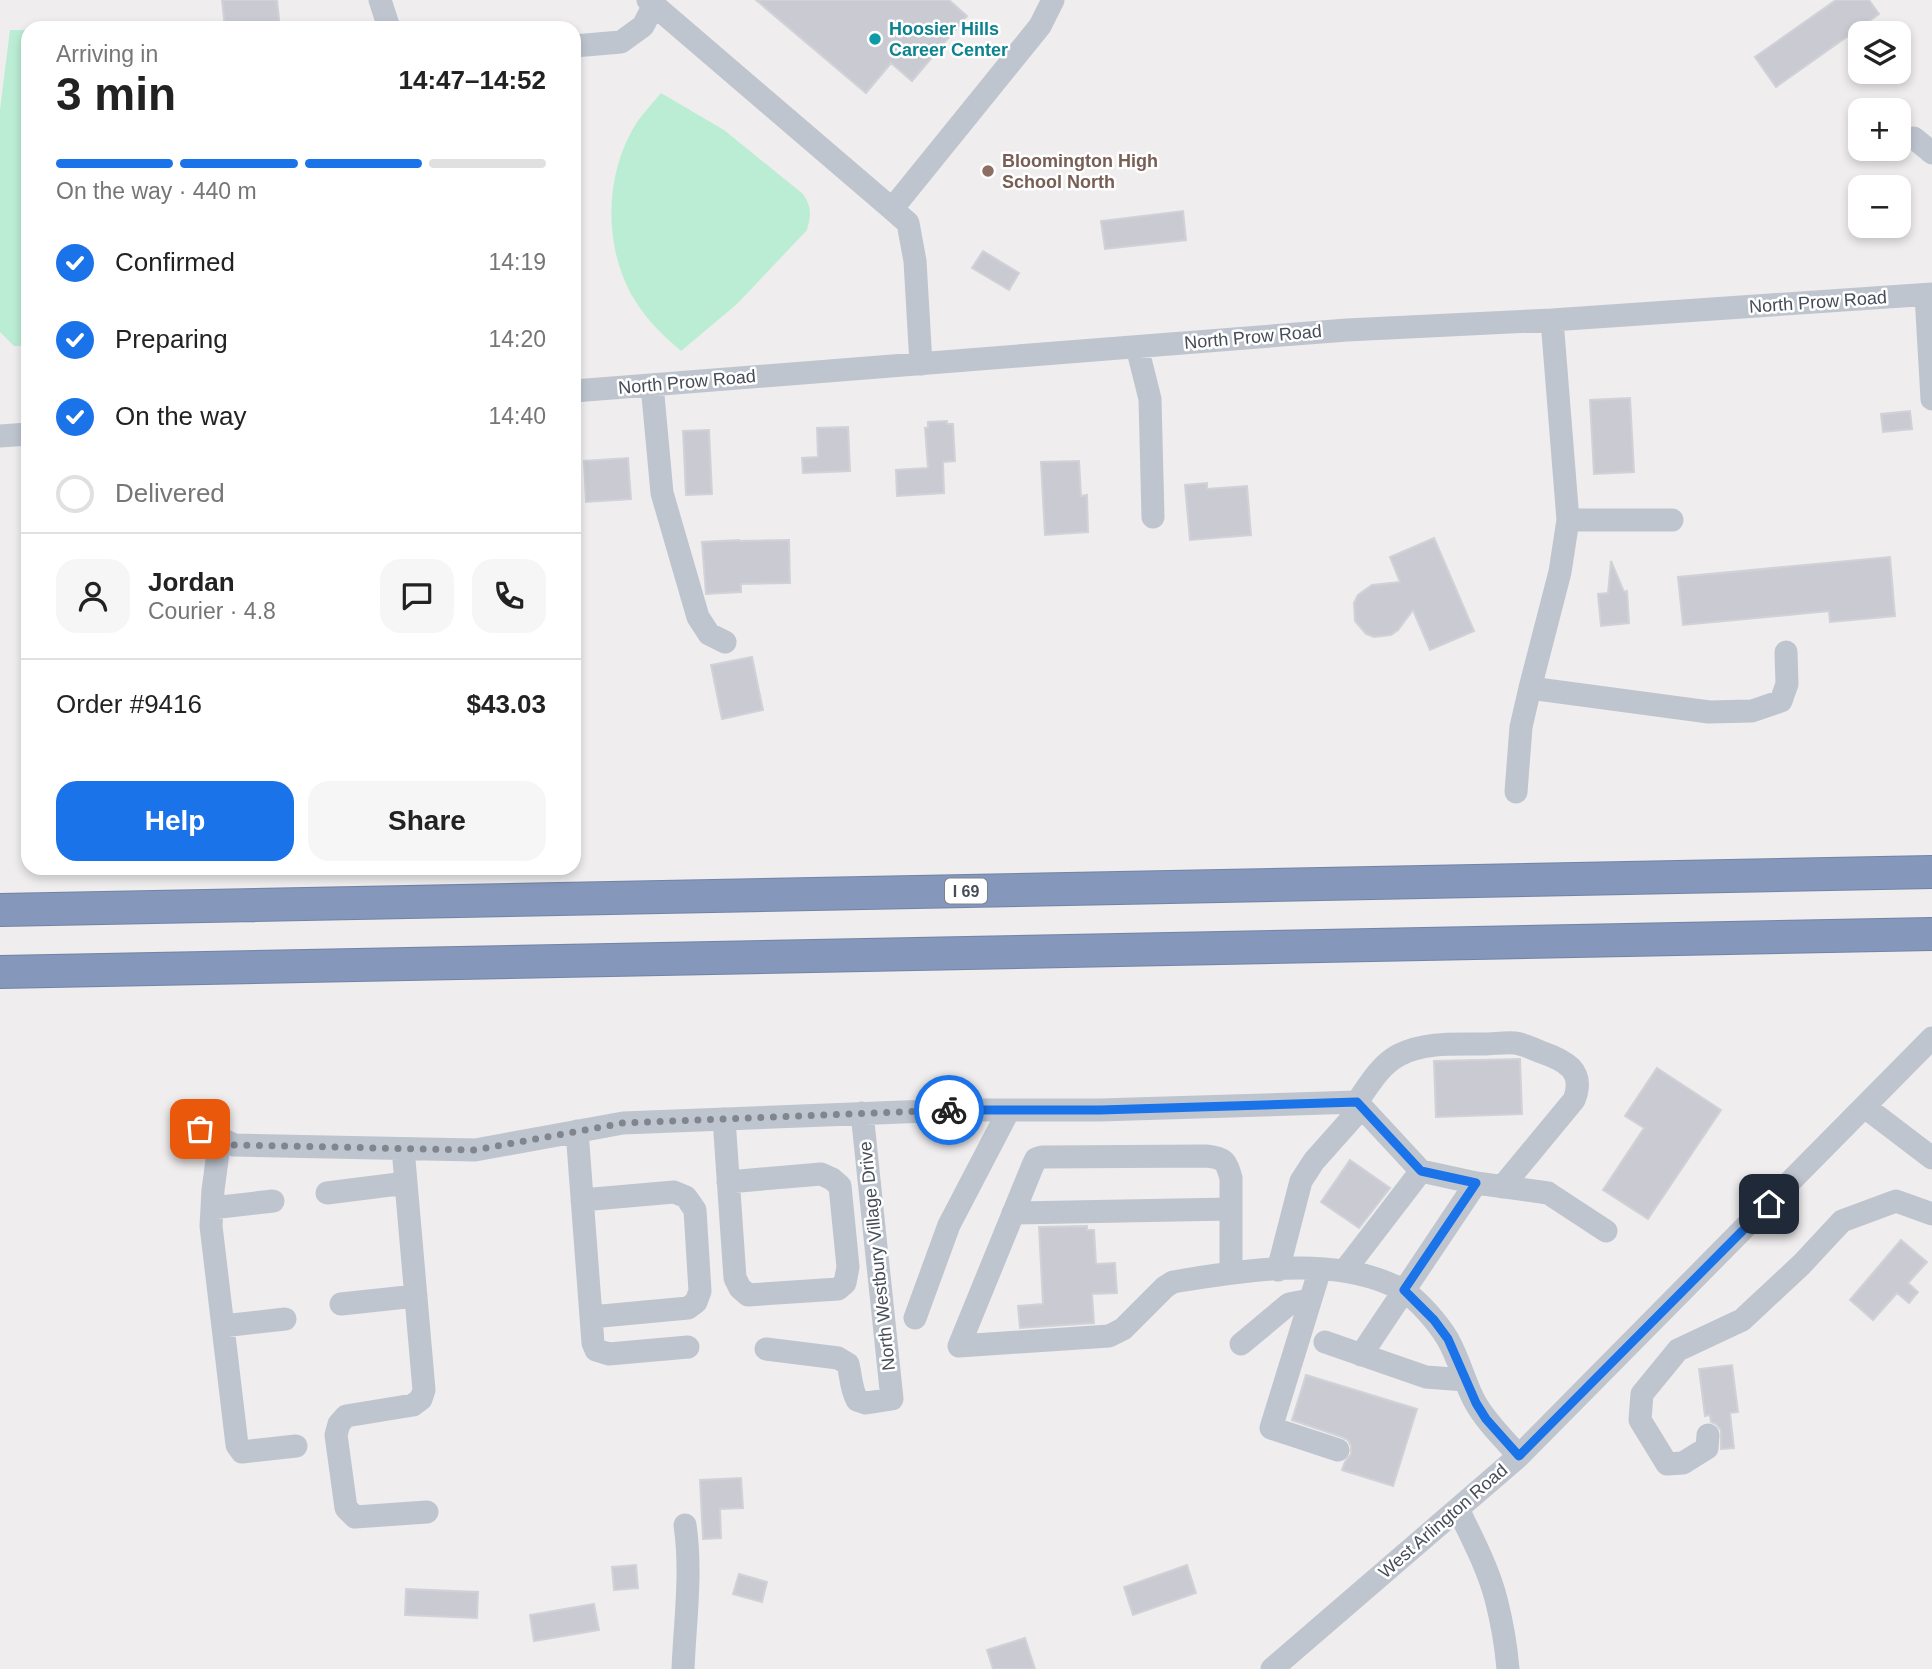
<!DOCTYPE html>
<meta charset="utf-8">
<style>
:root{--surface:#fff;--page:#f6f6f6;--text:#222;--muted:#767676;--line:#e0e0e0;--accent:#1a73e8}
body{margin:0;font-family:Arial,sans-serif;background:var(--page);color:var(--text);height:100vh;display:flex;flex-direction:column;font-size:26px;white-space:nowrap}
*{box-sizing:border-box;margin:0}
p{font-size:23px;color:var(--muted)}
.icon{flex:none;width:38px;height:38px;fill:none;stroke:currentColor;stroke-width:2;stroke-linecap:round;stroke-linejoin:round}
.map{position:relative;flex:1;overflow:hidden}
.drawer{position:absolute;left:21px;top:21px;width:560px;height:854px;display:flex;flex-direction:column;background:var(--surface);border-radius:21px;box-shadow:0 4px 10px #0003}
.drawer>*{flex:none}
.tools{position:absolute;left:1848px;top:21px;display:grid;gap:14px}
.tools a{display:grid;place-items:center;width:63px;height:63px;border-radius:14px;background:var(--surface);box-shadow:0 4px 10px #0003;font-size:35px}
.pin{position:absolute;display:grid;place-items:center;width:60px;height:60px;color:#fff;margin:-30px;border-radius:14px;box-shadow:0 4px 10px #0006}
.courier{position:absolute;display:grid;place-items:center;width:70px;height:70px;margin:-35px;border:5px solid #1a73e8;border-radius:50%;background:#fff;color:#222;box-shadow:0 2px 9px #0007}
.summary em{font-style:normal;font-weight:700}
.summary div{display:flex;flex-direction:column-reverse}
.summary{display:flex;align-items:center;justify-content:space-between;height:119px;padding:0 35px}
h1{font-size:46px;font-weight:700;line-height:52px}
.bar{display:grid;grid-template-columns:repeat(4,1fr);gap:10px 7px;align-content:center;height:84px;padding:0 35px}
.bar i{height:9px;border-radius:5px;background:var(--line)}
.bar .active{background:var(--accent)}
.bar p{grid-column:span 4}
.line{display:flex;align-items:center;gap:18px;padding:0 35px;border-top:2px solid var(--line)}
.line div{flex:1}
.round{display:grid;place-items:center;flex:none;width:74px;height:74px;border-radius:21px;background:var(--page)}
ol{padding:0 35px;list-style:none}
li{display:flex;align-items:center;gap:21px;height:77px}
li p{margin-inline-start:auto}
li .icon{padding:7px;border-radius:50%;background:var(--accent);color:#fff;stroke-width:4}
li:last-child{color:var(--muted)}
li i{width:38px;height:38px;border:4px solid var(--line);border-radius:50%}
.action{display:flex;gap:14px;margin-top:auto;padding:14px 35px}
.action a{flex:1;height:80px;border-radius:21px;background:var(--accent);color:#fff;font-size:28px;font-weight:700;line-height:80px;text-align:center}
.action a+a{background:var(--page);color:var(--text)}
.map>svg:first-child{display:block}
.green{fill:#bbedd5}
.building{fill:#cacbd2;stroke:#d1d2d8;stroke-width:2}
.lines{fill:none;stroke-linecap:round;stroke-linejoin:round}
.highway-casing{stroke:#7183a7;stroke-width:34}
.minor{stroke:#bec5cf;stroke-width:23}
.highway{stroke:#8598bb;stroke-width:32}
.done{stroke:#81858d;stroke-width:7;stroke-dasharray:0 12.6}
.route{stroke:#1a73e8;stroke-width:9}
.culture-dot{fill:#0f9aa8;stroke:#fff;stroke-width:2.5}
.education-dot{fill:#8d6e63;stroke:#fff;stroke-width:2.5}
.labels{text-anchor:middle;stroke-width:5;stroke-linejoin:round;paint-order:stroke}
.shield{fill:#fff;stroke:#7e828b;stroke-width:2}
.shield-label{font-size:16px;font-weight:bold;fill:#464d59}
.culture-label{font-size:18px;font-weight:bold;fill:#0d838f;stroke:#fff;text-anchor:start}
.education-label{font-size:18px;font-weight:bold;fill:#785e54;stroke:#fff;text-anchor:start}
.street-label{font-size:18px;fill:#464d59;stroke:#fff}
</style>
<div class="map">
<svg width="1932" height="1669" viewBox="0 0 1932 1669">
<rect width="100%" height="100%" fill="#efeded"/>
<path class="green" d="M10 30H28V346H14L0 332V110Z
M661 93 724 130 803 194C812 207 811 215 807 230L737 304 681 351C661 334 644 317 631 294 603 242 605 172 637 122 644 112 653 103 661 93Z"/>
<path class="building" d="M222 0H277L280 28H225Z
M756 0H949L967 16 912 81 891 63 866 93Z
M1836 0H1869L1879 14 1776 87 1755 57Z
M1183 211 1186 240 1105 249 1101 221Z
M983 251 1019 273 1009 290 972 268Z
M1630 398 1634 472 1594 474 1590 400Z
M1910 411 1912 429 1883 432 1881 414Z
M947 421V424H953L955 461 943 462 944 493 897 496 896 470 928 468 925 428H928V422Z
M848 427 850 471 803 473 802 458 818 457 817 428Z
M709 430 712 494 686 495 683 431Z
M628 458 631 499 586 502 584 461Z
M1079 461 1081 496 1087 495 1088 532 1045 535 1041 462Z
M1207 483V489L1247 486 1251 535 1190 540 1185 485Z
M1434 538 1474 631 1430 650 1413 610 1398 630 1391 635 1374 637 1366 634 1355 621 1354 603 1358 595 1372 585 1400 582 1390 557Z
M739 540V541L789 540 790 583 741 584V592L706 594 702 542Z
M1890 557 1895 616 1830 622 1829 611 1683 625 1678 577Z
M1611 561 1624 592 1627 591 1629 623 1601 626 1598 594 1608 593Z
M752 657 763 710 722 719 711 665Z
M1520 1059 1522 1114 1436 1117 1434 1061Z
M1657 1068 1721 1110 1648 1219 1603 1190 1644 1128 1625 1116Z
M1350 1160 1390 1188 1359 1228 1321 1202Z
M1087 1226V1230H1094L1096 1264 1115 1263 1117 1293 1092 1294 1094 1323 1020 1328 1018 1306 1043 1304 1039 1227Z
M1901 1240 1927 1262 1908 1283 1918 1292 1909 1303 1897 1293 1873 1320 1850 1300Z
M1732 1365 1738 1412 1730 1413 1734 1448 1721 1449V1430L1716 1424 1711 1422 1710 1415 1705 1416 1699 1369Z
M1306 1375 1417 1409 1393 1486 1342 1470 1345 1462 1351 1454V1446L1348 1440 1342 1437 1292 1420Z
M741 1478 743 1508 720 1509 721 1538 703 1539 700 1480Z
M636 1565 638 1588 614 1590 612 1567Z
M1187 1565 1196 1593 1133 1615 1124 1587Z
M739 1574 767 1582 762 1602 733 1594Z
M406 1589 478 1592 477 1618 405 1615Z
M594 1604 599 1630 534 1641 530 1615Z
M1025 1638 1035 1669H993L987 1650Z"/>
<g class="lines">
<g class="highway-casing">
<path id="highway" d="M0 910 1932 872
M0 972 1932 934"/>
</g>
<path class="minor" d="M380 0 389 28
M654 5 892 209 1040 26 1053 0
M574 46 621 42 643 26 654 5 648 0
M1914 138 1932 153
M892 209 908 223 915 261 921 364
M1926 295 1932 399
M1552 320 1568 520H1672
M1137 347 1150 399 1153 517
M652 385 662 493 698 617 709 634 725 642
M574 391 1347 330 1552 320 1932 294
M0 436 28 434
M1568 520 1560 572 1530 688 1709 712 1752 711 1781 701 1787 684 1786 652
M1516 792 1521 727 1530 688
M1357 1102C1369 1085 1380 1065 1399 1055 1424 1042 1455 1044 1483 1044 1494 1044 1505 1042 1515 1043 1524 1044 1533 1049 1541 1052 1564 1060 1586 1070 1574 1100L1502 1187
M1865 1107 1932 1158
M724 1119 735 1278 740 1288 748 1295 838 1289 845 1283 848 1267 840 1186 832 1179 821 1174 728 1182
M200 1129 234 1145 475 1150 623 1123 954 1110H1100L1357 1102 1421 1171 1476 1183 1548 1193 1606 1231
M577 1131 593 1343 596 1350 609 1354 688 1347
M220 1138 213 1190 211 1226 237 1445 242 1452 296 1446
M405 1149 404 1160 424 1390 421 1399 413 1405 346 1416 339 1424 336 1435 346 1508 355 1517 427 1512
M327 1193 406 1183
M582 1200 674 1192 686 1197 695 1210 700 1291 696 1302 688 1308 591 1317
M212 1208 273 1201
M1013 1213 1231 1209
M1320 1269 1271 1428 1338 1450
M1278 1270 1301 1181 1314 1161 1362 1107
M1345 1270 1421 1171
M1231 1273V1178C1226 1161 1225 1158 1206 1156L1042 1157 1036 1159 1033 1165 959 1346 1109 1336 1123 1329 1165 1287 1173 1282C1240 1271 1326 1256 1390 1284 1394 1286 1400 1288 1404 1291 1419 1301 1438 1323 1447 1338 1459 1358 1464 1382 1475 1402 1486 1422 1504 1439 1519 1456
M341 1304 416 1296
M915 1318 949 1225 1009 1110
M223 1326 285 1319
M1325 1342 1426 1377 1465 1380
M1241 1344 1289 1304 1310 1300
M766 1349 838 1358 848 1364C851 1376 851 1389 857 1400L866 1403 892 1399 862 1113
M1361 1355 1476 1183
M1708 1435 1707 1448 1683 1463 1667 1464 1640 1420 1642 1394 1678 1350 1742 1320 1802 1264 1842 1221 1896 1201 1932 1214
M1458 1509C1472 1538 1488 1568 1496 1599 1502 1622 1506 1646 1508 1669
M683 1669C685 1621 692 1572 685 1525
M1272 1669 1519 1456 1932 1038"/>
<use href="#highway" class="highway"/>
</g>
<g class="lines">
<path class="done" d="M200 1129 234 1145 475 1150 623 1123 949 1110"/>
<path class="route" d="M949 1110H1100L1357 1102 1421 1171 1476 1183 1404 1290 1434 1320 1448 1339 1476 1403 1486 1419 1519 1456 1769 1204"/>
</g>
<circle class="culture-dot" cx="875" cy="39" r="7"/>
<circle class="education-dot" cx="988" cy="171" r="7"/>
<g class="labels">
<rect class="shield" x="945" y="878.5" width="42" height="25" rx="5"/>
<g class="shield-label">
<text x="966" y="897">I 69</text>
</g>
<g class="culture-label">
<text x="889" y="35">Hoosier Hills<tspan x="889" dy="21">Career Center</tspan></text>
</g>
<g class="education-label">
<text x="1002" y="167">Bloomington High<tspan x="1002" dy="21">School North</tspan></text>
</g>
<g class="street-label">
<text transform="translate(1818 302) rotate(-4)" y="6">North Prow Road</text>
<text transform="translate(1253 337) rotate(-5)" y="6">North Prow Road</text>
<text transform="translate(687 382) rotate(-5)" y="6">North Prow Road</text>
<text transform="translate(877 1256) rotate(-96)" y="6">North Westbury Village Drive</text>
<text transform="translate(1443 1521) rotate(-41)" y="6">West Arlington Road</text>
</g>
</g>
</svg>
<div class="tools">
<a><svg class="icon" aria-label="layers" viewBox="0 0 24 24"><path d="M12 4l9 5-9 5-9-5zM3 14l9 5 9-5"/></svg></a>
<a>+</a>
<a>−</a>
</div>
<div class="pin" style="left:200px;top:1129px;background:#ea580c"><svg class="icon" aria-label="bag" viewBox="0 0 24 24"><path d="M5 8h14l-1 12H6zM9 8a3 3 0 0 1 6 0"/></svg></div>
<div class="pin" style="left:1769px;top:1204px;background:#1f2937"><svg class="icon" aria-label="home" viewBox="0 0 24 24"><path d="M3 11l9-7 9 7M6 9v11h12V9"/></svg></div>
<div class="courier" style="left:949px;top:1110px"><svg class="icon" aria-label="bike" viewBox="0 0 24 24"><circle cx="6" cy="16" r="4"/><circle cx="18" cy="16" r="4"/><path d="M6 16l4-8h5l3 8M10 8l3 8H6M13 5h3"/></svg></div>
<section class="drawer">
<div class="summary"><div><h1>3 min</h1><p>Arriving in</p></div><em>14:47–14:52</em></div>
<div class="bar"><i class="active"></i><i class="active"></i><i class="active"></i><i></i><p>On the way · 440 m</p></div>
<ol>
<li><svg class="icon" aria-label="check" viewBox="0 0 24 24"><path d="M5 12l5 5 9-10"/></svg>Confirmed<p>14:19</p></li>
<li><svg class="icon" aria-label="check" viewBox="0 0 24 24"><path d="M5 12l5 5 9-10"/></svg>Preparing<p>14:20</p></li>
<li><svg class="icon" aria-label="check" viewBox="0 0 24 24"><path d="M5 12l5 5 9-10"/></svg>On the way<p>14:40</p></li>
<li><i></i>Delivered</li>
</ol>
<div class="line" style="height:126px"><a class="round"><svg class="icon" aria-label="person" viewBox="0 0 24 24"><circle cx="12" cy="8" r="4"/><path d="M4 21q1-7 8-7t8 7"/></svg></a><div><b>Jordan</b><p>Courier · 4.8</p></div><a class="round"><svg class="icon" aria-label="chat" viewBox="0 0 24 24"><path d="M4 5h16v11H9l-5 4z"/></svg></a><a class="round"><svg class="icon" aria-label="phone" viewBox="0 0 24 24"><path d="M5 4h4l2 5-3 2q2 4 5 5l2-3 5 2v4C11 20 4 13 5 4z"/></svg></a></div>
<div class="line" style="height:91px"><div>Order #9416</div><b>$43.03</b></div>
<div class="action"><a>Help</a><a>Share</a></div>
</section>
</div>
